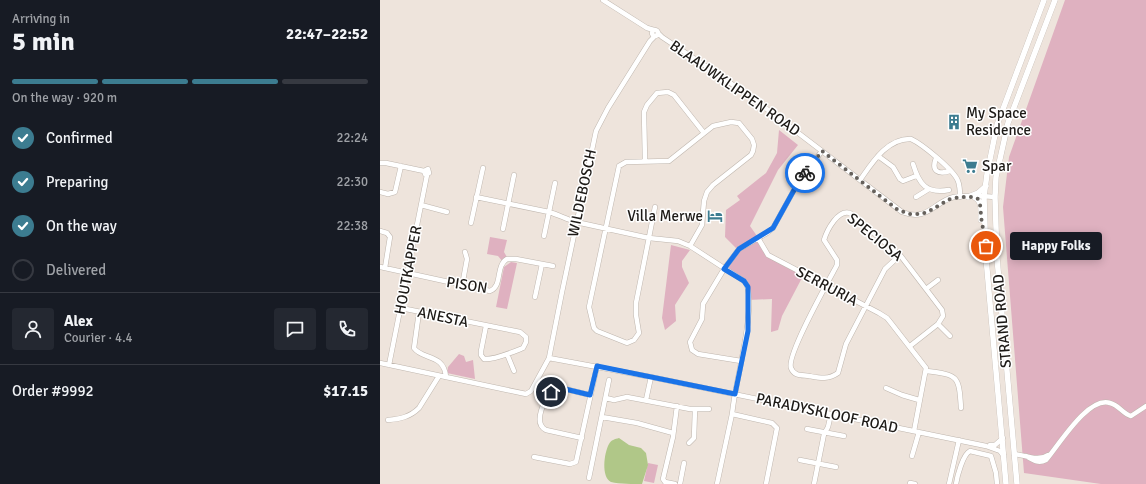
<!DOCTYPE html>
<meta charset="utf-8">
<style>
:root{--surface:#171b24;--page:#242831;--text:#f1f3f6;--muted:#9ea1a6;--line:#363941;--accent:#3c7c90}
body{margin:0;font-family:Signika,sans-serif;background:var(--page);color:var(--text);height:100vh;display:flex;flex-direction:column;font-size:15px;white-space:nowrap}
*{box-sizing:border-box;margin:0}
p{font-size:13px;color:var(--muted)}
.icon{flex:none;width:22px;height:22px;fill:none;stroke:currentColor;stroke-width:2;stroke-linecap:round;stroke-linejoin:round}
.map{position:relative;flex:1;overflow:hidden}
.sheet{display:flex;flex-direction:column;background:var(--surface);width:380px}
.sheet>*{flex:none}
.pin{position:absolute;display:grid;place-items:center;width:34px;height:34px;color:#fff;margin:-17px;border:2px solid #fff;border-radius:50%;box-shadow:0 1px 4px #0007}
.courier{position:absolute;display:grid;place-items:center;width:40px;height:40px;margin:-20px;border:3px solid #1a73e8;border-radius:50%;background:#fff;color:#222;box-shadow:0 1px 5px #0007}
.bubble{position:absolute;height:28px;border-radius:4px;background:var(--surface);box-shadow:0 2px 10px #0003;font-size:13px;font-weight:700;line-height:28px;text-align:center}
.head em{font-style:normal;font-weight:700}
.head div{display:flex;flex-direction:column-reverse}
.head{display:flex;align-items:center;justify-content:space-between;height:68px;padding:0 12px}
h1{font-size:26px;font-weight:700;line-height:30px}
.bar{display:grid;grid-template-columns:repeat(4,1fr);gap:6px 4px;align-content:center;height:48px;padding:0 12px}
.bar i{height:5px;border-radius:3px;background:var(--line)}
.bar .active{background:var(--accent)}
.bar p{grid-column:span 4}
.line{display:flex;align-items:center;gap:10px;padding:0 12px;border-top:1px solid var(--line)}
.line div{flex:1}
.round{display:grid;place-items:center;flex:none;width:42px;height:42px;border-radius:4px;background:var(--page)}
ol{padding:0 12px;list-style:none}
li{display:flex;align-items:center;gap:12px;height:44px}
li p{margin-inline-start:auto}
li .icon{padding:4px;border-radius:50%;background:var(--accent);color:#fff;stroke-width:4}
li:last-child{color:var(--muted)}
li i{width:22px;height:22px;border:2px solid var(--line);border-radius:50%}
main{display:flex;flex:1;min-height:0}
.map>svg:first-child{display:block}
.green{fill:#dfb1c0}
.water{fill:#b0c788}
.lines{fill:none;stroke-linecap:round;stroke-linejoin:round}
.minor-casing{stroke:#bfb6ae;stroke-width:5.5}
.major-casing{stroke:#bfb6ae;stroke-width:6}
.minor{stroke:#fff;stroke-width:4.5}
.major{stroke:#fff;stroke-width:5.5}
.done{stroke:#66615c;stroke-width:4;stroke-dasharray:0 7.2}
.route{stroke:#1a73e8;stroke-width:5}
.labels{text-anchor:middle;stroke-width:3;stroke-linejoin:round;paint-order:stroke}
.street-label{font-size:15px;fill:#1d1a17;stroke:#fff}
.poi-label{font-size:15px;fill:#1d1a17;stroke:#fff;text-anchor:start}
</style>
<main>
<section class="sheet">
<div class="head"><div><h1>5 min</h1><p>Arriving in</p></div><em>22:47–22:52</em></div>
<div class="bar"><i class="active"></i><i class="active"></i><i class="active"></i><i></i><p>On the way · 920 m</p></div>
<ol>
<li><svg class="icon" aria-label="check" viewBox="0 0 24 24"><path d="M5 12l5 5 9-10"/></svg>Confirmed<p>22:24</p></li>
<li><svg class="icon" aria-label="check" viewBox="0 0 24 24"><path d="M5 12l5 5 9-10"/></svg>Preparing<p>22:30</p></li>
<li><svg class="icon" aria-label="check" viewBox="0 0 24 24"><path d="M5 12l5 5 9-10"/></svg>On the way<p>22:38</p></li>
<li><i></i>Delivered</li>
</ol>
<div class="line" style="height:72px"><a class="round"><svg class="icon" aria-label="person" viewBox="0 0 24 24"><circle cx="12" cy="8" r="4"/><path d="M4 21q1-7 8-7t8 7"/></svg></a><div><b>Alex</b><p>Courier · 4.4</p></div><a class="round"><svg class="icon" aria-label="chat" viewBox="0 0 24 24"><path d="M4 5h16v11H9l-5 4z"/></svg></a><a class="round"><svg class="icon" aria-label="phone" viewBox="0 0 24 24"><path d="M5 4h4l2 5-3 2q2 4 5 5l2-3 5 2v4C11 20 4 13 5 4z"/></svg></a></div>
<div class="line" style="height:52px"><div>Order #9992</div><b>$17.15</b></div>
</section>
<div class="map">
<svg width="766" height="484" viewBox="0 0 766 484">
<rect width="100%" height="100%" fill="#eee4dc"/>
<path class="green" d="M685 0H766V484H721L644 473 623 207 629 157Z
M399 130 418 145 398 170 370 226 377 236 356 248 345 237 346 210 360 200 357 196 386 173 397 153Z
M110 237 127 240 124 252 128 259 123 262 118 256 107 254Z
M378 238 385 252 424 274 402 316 398 330 391 332 392 299 368 300V287L344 269 357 251Z
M291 245 310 250 302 261V267L309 283 295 305 296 321 285 330 282 318Z
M131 262 137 263 127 309 116 307 124 267Z
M79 354 84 356 86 362 93 360 95 379 67 373 68 367Z
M268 463 278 465 274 483 264 481Z"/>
<path class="water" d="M239 438 249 445 261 448 266 453 268 465 262 484C253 484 240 484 231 482 221 477 224 453 229 444 231 440 235 439 239 438Z"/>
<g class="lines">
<g class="minor-casing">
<path id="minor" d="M223 0 267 28 274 30
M272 33a3 3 0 1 1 6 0a3 3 0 1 1-6 0Z
M278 33 282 37 327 67 375 100 522 212C548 222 553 202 574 197 586 195 602 196 615 197
M498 156 513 167 520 179 523 181 536 176
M556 158C551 171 558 175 570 171
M265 161 264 112 267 105 277 93 288 92 294 95 324 133
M0 163H6L44 171 48 169 49 173 45 174 44 171
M533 164C539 184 546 194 569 190
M480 180C492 163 507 138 531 139 542 144 574 170 578 181 580 186 580 192 580 197
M0 192 8 194 15 192 21 166
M96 197 169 212C179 215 186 219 196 222L269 238 298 241 310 246 364 281C378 294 359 370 356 389 354 398 353 406 352 414
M536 197 549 189
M41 205 67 212
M275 207 256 303V315L259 333 254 340 247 343 217 331 214 328 209 307 239 166 246 162 289 161 333 126 351 122 359 123 372 139 374 145 373 151 371 155 333 185 327 192 324 201 322 225 310 246
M91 223 103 168
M123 229 134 175
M0 231 7 233 10 237 5 268
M164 236 175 183
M378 238 388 255 499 313 507 318 511 323 546 368 534 431
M520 255 505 269 466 344 458 373C448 380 440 378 429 376 421 375 414 376 411 368 406 356 449 280 457 265V260L444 240C447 230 458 209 470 213L520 255 562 310 563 316 558 324 530 346
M0 267 110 291C123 286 115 266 127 259H136L173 266
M82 286 87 259 85 252
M546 289 558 280
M155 297 162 264
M21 308 140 332 146 337V342L143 348C133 352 114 360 104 359L101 355V351L106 326
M39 312 34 348C42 360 64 353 66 377
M558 324 570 336
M127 354 134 371
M169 358 271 377 606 446 620 451 624 456
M361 361 318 354 312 350 310 342 322 319 323 304 344 269 359 249 387 233 393 228 419 181 442 151
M0 363 146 394 151 391 169 358 182 292 216 131 228 108 270 41 275 36
M9 365 47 175
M546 371C578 375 579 375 581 408
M506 388 522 395 539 400
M226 398 234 400 247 397 310 409H329
M266 400 271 377
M222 417 257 423 293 433
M8 420C20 419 30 417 39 408L59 376
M427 429 464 436
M202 438 166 430C152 423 165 398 173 390L181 388 210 395
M309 443 314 438 315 409
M610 445H615L623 438
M634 454C645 455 658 462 668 455
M532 456 539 432
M646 456C653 460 658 464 666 460 679 445 708 396 730 403 739 405 743 414 751 416L766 406
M154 457 190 464 196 462 217 366
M420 460 456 467
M209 478 229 380
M530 483 535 484
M295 484 285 482 283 479 293 437 297 406
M300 484 304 463
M337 484 352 414 392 423 397 428 386 484
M434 484 444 434 448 427 451 414
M569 484 579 440
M576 484C577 477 583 454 590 451L611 456 616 473 617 484"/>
</g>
<g class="major-casing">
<path id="major" d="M588 197 598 193 606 186
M594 197C603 201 601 211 601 220
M626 484 606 258 604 197 607 174 617 125 664 0
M637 484 617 258 615 197 616 177 628 123 675 0"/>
</g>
<use href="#minor" class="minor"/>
<use href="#major" class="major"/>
</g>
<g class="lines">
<path class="done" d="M425 173 442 151 518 210 530 214H542L551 210 570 199 580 197H594L598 199 600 204 602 225 605 233 606 246"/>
<path class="route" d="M171 392 176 388H181L210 395 217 366 355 394 368 331V287L364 281 344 269 359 249 393 228 419 181 425 173"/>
</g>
<defs>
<g id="building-bare" transform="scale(1.2)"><path d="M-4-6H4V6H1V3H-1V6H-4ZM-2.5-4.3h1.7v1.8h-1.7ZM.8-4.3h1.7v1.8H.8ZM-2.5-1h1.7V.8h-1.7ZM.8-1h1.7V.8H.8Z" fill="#3c7c90" stroke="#fff" stroke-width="2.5" paint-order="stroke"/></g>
<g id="supermarket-bare" transform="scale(1.2)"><path d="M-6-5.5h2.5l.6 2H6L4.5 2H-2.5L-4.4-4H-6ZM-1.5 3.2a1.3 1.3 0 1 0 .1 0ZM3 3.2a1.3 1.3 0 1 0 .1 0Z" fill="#3c7c90" stroke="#fff" stroke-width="2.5" paint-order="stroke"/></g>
<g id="hotel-bare" transform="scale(1.2)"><path d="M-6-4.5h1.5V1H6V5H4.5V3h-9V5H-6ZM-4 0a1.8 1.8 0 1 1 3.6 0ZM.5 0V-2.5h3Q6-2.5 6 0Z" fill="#3c7c90" stroke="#fff" stroke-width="2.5" paint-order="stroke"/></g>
</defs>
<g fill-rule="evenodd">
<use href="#building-bare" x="574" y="122"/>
<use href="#supermarket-bare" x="590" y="166"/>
<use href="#hotel-bare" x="335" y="216"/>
</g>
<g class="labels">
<g class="street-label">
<text transform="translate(355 88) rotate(35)" y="5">BLAAUWKLIPPEN ROAD</text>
<text transform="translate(202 193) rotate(-78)" y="5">WILDEBOSCH</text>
<text transform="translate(495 237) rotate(39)" y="5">SPECIOSA</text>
<text transform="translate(28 270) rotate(-79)" y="5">HOUTKAPPER</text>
<text transform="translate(87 285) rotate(9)" y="5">PISON</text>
<text transform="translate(447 286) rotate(28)" y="5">SERRURIA</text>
<text transform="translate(63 317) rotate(12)" y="5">ANESTA</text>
<text transform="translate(622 321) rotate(-95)" y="5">STRAND ROAD</text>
<text transform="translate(447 413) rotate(12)" y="5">PARADYSKLOOF ROAD</text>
</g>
<g class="poi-label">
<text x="586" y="118">My Space<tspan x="586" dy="17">Residence</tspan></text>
<text x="602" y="171">Spar</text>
<text x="323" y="221" text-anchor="end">Villa Merwe</text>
</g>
</g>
</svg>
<div class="pin" style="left:606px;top:246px;background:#ea580c"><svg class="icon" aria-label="bag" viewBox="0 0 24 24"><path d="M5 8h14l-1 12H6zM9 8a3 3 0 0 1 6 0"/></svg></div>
<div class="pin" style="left:171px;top:392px;background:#1f2937"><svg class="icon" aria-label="home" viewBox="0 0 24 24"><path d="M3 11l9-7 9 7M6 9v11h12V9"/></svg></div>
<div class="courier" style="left:425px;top:173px"><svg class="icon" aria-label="bike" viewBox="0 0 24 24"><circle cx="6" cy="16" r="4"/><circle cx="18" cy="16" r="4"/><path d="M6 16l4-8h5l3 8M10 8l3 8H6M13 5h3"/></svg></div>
<div class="bubble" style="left:630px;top:232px;width:92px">Happy Folks</div>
</div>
</main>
